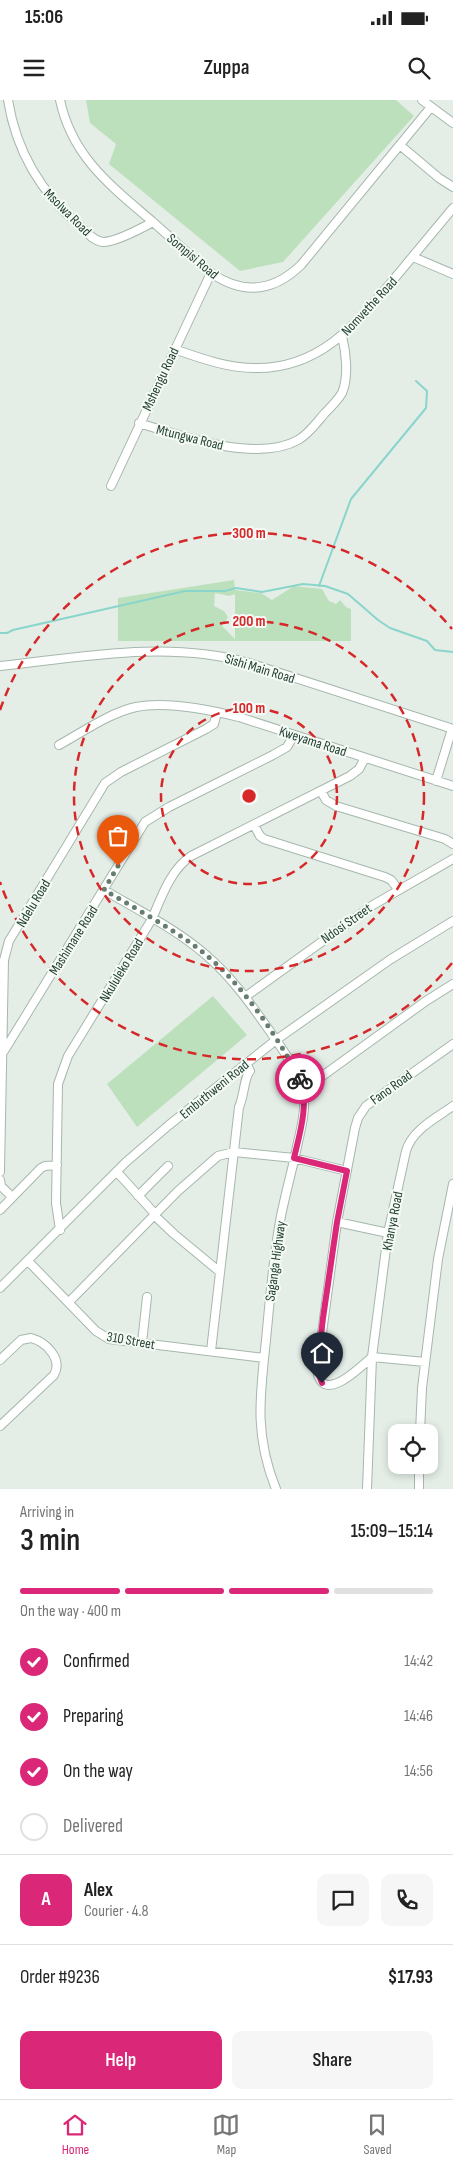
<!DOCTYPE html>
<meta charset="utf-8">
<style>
:root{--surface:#fff;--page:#f6f6f6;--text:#222;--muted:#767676;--line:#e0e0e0;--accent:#db2777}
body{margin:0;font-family:"Sofia Sans Condensed",sans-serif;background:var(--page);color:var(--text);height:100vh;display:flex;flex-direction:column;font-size:19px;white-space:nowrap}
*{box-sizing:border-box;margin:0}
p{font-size:16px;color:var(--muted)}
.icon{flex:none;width:28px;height:28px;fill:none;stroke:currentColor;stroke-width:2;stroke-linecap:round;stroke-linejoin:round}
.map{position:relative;height:1389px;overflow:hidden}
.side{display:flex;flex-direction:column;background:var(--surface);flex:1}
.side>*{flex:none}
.controls{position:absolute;left:388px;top:1324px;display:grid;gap:10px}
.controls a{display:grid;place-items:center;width:50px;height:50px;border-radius:10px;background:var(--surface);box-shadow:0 2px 8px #0003;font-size:25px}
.pin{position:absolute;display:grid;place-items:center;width:42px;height:42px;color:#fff;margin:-51px -21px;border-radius:50% 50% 50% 0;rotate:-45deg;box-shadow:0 0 5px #0007}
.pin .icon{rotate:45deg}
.courier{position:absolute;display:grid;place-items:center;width:50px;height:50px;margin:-25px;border:4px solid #db2777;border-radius:50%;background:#fff;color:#222;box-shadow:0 1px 6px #0007}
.headline em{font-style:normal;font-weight:600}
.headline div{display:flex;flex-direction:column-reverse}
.headline{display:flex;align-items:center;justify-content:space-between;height:85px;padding:0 20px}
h1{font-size:32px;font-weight:600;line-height:38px}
.bar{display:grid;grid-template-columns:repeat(4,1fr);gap:8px 5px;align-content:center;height:60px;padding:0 20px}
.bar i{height:6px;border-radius:4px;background:var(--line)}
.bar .current{background:var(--accent)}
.bar p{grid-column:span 4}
.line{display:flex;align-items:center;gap:12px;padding:0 20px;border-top:1px solid var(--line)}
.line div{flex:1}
.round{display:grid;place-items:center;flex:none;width:52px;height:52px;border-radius:10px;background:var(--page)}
ol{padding:0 20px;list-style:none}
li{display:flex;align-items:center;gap:15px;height:55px}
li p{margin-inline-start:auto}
li .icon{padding:5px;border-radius:50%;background:var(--accent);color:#fff;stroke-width:4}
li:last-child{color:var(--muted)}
li i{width:28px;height:28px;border:2px solid var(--line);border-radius:50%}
.primary-button{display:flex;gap:10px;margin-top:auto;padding:10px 20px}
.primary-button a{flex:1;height:58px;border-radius:10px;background:var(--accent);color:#fff;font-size:20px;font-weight:600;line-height:58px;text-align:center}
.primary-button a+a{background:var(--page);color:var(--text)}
.status{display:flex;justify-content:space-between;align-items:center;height:35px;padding:0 25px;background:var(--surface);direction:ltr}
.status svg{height:14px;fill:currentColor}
header{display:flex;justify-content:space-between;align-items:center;height:65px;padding:0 20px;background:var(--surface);font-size:22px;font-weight:600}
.menu{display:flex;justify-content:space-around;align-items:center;height:70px;border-top:1px solid var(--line);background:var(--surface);font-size:14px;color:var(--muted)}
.menu a{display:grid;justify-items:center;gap:2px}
.menu .current{color:var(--accent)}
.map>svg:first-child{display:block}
.green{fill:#bde0bc;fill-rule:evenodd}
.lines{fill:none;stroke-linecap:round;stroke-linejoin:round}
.stream{stroke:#8ad5cb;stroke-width:2}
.minor-casing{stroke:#a6b7ac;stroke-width:10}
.minor{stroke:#fff;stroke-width:8}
.done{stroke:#667e70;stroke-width:5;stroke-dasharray:0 9}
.route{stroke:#db2777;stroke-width:6}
.ring{fill:none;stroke:#d62828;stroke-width:2.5;stroke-dasharray:9 6}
.labels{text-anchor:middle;stroke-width:4;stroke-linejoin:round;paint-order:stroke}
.street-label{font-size:14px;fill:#224130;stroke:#f5faf6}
.centre{fill:#d62828;stroke:#f5faf6;stroke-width:2.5}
.ring-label{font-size:15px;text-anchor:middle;font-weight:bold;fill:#d62828;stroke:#f5faf6;stroke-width:4;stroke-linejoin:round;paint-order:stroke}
</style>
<div class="status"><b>15:06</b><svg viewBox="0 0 49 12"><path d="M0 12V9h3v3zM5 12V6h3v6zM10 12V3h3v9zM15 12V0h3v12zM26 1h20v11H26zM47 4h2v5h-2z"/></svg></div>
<header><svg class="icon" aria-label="menu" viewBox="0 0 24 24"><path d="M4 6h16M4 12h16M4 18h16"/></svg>Zuppa<svg class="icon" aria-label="search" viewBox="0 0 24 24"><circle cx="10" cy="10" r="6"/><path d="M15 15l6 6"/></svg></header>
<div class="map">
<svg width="453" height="1389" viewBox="0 0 453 1389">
<rect width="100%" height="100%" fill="#e4eee7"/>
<path class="green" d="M86 0H396L414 16 283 162 240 171 109 64 116 44 90 23Z
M234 480 235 490 261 493 272 500 294 486 322 489 329 501 336 504 340 500 346 507 351 509V541H118V498ZM215 493 229 496 235 494V539L222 526 228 517 224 511 214 506Z
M213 896 247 935 137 1027 107 984Z"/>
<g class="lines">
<path class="stream" d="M319 486 351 399 426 308 427 291 416 281
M0 533H7L13 530 185 491H225L236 488 262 492 303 484 325 486 348 494 378 520 390 528 427 541 435 550 453 552"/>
<g class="minor-casing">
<path id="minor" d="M8 0C16 51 42 94 81 127 87 133 94 141 103 142 116 142 142 128 153 122
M60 0C72 57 111 86 153 122 172 139 191 156 211 173 243 195 273 192 301 165L431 7
M422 0 453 23
M401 46 439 78 453 87
M413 157 453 174
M174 249C200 258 227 268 255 268 320 269 356 224 394 179 414 155 433 132 453 108
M139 323C181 336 257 363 298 340 309 334 317 322 325 313 331 307 338 300 342 293 349 277 346 252 342 236
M111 386 211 173
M0 566C81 557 169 540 249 563L453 629
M59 645C83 632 109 613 136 607 165 601 211 610 239 617L453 686
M436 681 452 629
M321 691 326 700 336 706 445 739 453 744
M254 725 260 736 264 739 385 777 391 780 398 789
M104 790C138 810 176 829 206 855 234 879 255 910 276 940 288 958 304 978 304 1001 305 1015 301 1029 298 1042 293 1067 286 1091 281 1116 273 1157 270 1199 266 1240 260 1296 254 1335 276 1389
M245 897 373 805 453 759
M4 951 145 722 169 707 273 655 287 647 294 635
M303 990 426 901 453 884
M0 1072 4 860 9 841 105 683 121 672 206 629 214 624 217 612
M117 1072 156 1115
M0 1080 1 1086 12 1097
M138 1096 168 1066
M0 1110 41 1068 45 1066 57 1065
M155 1116 174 1134 220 1172
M337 1122 388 1133
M60 1130 56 1103 58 984 68 956 152 819C161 798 171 769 191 756L350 676 359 669 365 658
M28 1161 96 1231 109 1239 264 1258
M0 1188 126 1062 169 1025 276 940 391 859 453 821
M69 1202 178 1091 218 1056 234 1052 294 1058 347 1071
M142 1243 147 1197
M211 1251 239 1007C244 997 244 977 250 971L246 963
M372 1257C360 1267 322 1306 317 1270L337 1122 355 1028 358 1018 366 1006 453 944
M372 1257 425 1262
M0 1260 21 1240 31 1238C46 1242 63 1259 54 1275L0 1326
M420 1332 422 1288 438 1159 453 1084
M367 1389 372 1257 388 1133 406 1051C412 1030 436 1018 453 1006
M419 1389V1365"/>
</g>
<use href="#minor" class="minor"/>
</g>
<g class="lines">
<path class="done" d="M118 766 104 790C138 810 174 829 205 854 243 885 277 936 300 979"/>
<path class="route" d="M300 979C309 1006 300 1032 294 1058L347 1071 337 1122 323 1218 317 1270 322 1283"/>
</g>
<g class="ring">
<circle cx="249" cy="696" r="88"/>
<circle cx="249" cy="696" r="175"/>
<path d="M452 863A263 263 0 0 1 0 782M0 610A263 263 0 0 1 452 529"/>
</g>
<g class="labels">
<g class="street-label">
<text transform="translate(68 112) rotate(45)" y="5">Msolwa Road</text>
<text transform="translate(193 156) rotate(40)" y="5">Sompisi Road</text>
<text transform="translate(369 206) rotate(-47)" y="5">Nomvethe Road</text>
<text transform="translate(160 279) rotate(-65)" y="5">Mshengu Road</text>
<text transform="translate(190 337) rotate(14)" y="5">Mtungwa Road</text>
<text transform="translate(260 568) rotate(17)" y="5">Sishi Main Road</text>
<text transform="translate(313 641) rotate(18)" y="5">Kweyama Road</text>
<text transform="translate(33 803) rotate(-59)" y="5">Ndelu Road</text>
<text transform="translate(346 823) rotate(-35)" y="5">Ndosi Street</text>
<text transform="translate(73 840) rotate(-58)" y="5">Mashimane Road</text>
<text transform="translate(121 870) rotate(-59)" y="5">Nkululeko Road</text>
<text transform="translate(391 987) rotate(-36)" y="5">Fano Road</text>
<text transform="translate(214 989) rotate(-39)" y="5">Embuthweni Road</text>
<text transform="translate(392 1121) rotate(-79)" y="5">Khanya Road</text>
<text transform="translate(275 1161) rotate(-82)" y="5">Saganga Highway</text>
<text transform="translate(131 1240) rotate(10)" y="5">310 Street</text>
</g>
</g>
<circle cx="249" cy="696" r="8" class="centre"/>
<g class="ring-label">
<text x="249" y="438">300 m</text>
<text x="249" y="526">200 m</text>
<text x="249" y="613">100 m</text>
</g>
</svg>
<div class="controls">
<a><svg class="icon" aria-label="locate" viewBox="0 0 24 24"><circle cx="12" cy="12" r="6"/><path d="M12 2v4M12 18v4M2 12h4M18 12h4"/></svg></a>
</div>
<div class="pin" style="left:118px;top:766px;background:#ea580c"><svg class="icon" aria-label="bag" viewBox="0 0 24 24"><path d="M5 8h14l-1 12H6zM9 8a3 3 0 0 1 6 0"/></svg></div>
<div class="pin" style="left:322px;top:1283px;background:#1f2937"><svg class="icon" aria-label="home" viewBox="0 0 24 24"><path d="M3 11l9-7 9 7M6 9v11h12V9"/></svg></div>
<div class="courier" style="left:300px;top:979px"><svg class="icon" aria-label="bike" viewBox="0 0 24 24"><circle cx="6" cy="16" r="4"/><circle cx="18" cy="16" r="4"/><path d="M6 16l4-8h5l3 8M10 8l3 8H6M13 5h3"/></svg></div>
</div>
<section class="side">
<div class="headline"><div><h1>3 min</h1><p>Arriving in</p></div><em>15:09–15:14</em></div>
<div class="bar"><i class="current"></i><i class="current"></i><i class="current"></i><i></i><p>On the way · 400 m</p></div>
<ol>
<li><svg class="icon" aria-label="check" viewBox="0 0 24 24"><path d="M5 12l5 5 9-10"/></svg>Confirmed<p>14:42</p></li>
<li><svg class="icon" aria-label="check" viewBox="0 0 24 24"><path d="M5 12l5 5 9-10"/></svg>Preparing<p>14:46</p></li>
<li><svg class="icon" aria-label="check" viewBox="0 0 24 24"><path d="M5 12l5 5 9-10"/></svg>On the way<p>14:56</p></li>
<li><i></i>Delivered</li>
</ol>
<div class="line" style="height:90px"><b class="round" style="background:var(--accent);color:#fff">A</b><div><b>Alex</b><p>Courier · 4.8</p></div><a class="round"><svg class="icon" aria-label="chat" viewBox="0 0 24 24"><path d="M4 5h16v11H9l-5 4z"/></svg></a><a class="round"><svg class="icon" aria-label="phone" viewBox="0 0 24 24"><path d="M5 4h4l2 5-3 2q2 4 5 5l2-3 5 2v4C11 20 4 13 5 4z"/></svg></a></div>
<div class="line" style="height:65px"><div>Order #9236</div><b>$17.93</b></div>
<div class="primary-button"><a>Help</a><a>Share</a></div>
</section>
<nav class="menu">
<a class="current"><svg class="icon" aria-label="home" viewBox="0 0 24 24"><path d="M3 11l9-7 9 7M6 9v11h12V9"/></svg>Home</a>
<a><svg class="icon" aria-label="map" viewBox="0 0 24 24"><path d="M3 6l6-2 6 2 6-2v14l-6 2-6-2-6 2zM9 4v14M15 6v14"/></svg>Map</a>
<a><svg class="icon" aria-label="saved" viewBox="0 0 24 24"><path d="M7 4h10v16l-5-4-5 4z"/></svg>Saved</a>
</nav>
